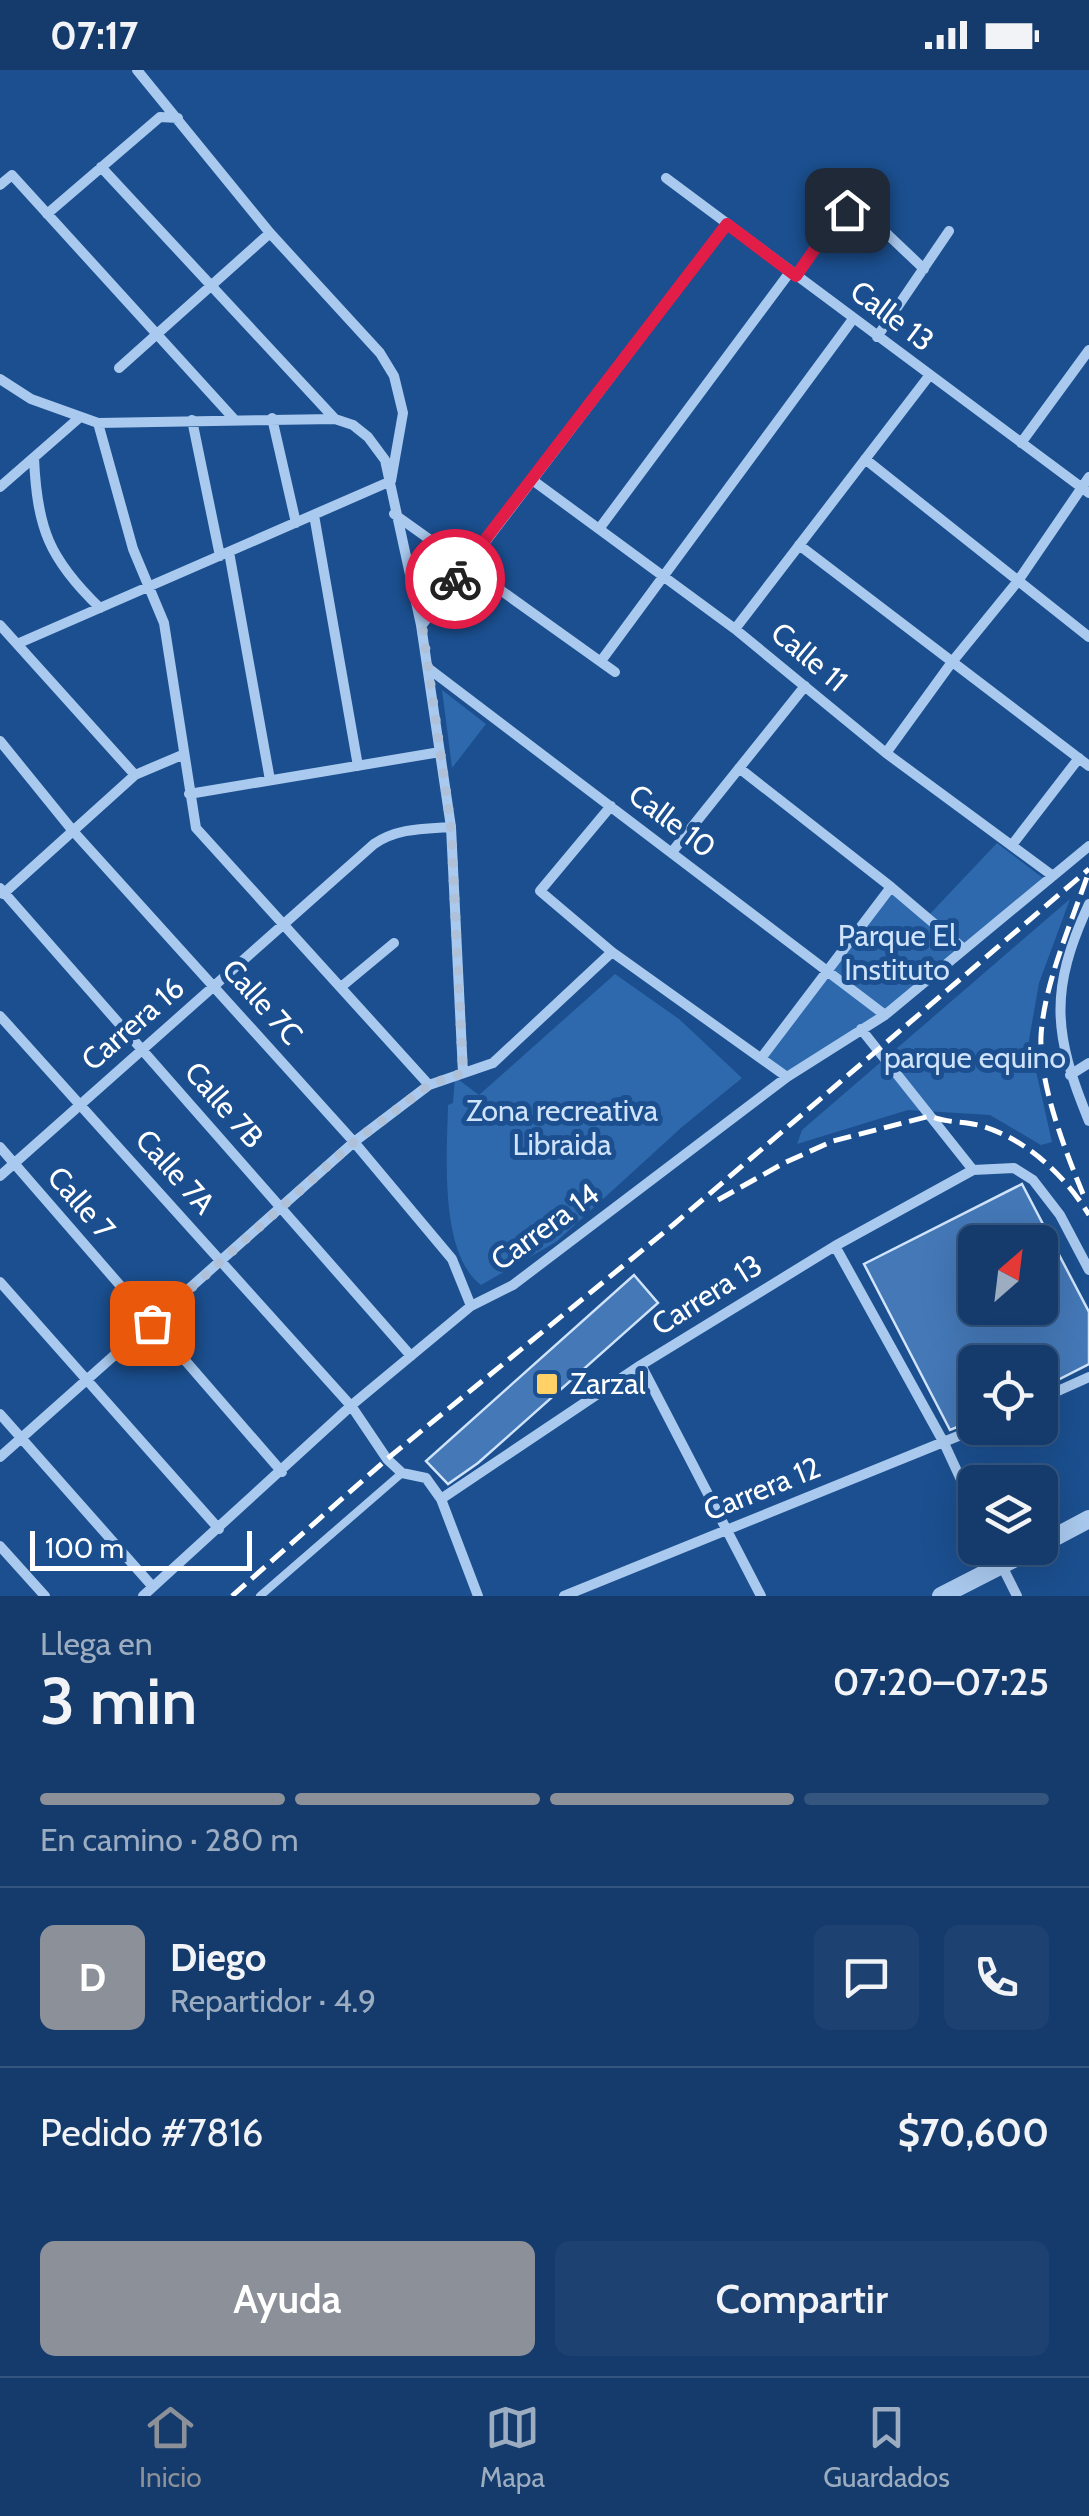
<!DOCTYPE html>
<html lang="es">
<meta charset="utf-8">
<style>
:root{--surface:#143b6b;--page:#1d4271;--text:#f1f3f6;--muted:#9dadc1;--line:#33557e;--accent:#8c9099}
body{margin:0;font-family:Cabin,sans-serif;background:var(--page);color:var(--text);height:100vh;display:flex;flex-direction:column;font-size:38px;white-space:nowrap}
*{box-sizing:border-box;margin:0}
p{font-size:32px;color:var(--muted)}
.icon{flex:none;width:55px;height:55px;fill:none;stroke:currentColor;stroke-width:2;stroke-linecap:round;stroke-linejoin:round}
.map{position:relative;height:1526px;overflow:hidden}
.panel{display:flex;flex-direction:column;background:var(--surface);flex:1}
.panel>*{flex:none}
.needle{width:65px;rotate:28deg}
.fabs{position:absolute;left:958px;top:1155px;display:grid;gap:20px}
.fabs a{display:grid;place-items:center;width:100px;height:100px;border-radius:15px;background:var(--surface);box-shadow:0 10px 40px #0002,0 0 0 2px var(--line);font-size:50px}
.scale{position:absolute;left:30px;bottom:25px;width:222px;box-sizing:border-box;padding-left:10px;border:5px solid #fff;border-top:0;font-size:28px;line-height:35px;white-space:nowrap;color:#fff;-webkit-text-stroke:8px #1b4f8f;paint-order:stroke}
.pin{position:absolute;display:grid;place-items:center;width:85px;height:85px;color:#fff;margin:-42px;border-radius:20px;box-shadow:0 5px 15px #0006}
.courier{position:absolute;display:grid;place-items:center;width:100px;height:100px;margin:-50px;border:8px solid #e11d48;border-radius:50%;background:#fff;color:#222;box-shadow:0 2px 12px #0007}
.overview em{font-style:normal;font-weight:600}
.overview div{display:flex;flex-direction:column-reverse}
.overview{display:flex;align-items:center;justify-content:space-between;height:170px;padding:0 40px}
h1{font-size:65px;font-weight:600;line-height:75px}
.bar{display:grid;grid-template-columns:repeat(4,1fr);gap:15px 10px;align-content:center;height:120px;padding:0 40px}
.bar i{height:12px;border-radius:8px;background:var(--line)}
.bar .active{background:var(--accent)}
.bar p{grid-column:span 4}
.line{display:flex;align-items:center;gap:25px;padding:0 40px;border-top:2px solid var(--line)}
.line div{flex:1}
.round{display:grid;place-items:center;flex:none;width:105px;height:105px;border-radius:15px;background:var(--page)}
.action{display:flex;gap:20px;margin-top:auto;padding:20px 40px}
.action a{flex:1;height:115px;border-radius:15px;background:var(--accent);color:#fff;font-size:40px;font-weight:600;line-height:115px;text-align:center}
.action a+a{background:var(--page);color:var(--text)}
.status{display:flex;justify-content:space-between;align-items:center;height:70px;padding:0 50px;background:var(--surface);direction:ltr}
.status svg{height:28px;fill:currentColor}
.dock{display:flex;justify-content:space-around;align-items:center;height:140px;border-top:2px solid var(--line);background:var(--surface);font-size:28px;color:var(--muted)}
.dock a{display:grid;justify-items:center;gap:5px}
.dock .active{color:var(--accent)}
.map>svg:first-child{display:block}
.green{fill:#2e69ad}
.building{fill:#4478b7;stroke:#cfe3fa;stroke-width:2.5;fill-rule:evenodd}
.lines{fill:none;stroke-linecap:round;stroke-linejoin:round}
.service{stroke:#a9c9ee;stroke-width:8}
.minor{stroke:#a9c9ee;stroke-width:10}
.tertiary{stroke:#a9c9ee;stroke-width:18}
.rail{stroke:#fff;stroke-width:5;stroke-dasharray:18 8;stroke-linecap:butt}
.done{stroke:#afc1d8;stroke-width:10;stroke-dasharray:0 18}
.route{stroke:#e11d48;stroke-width:12}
.poi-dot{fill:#ffd166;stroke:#1b4f8f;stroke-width:4}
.labels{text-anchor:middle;stroke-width:10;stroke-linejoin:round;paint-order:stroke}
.street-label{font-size:30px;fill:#fff;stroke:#1b4f8f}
.park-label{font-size:30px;fill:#cfe3fa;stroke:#1b4f8f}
.poi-label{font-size:30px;fill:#fff;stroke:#1b4f8f;text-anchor:start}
</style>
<div class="status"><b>07:17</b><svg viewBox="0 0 49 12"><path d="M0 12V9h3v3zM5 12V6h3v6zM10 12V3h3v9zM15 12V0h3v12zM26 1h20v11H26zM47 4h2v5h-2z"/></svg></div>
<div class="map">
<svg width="1089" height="1526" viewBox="0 0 1089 1526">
<rect width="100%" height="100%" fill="#1b4f8f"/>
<path class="green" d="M442 620 486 654 452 698Z
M997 773 1043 808 870 960 788 1007 762 987 892 821 951 876 928 846Z
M1070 829 1039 913 1029 970 1052 1072 1041 1075 990 1045 908 1040 797 1074 802 1060Z
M615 904 679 949 742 1008 682 1057 556 1172 481 1215C439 1183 447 1085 448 1035L453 1033 455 1007 479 1025Z"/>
<path class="building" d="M1022 1114 1089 1242V1294L1040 1319V1292H975V1350L950 1360 864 1194ZM975 1172H1040V1238H975Z
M634 1205 658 1233 478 1393 448 1414 426 1391Z"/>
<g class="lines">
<path class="service" d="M260 1526 402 1403"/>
<path class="minor" d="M101 97 335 349
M666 108 1089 423
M0 115 12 105 234 349
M47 144 160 47 178 48
M796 206 840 143 847 140 883 160 924 199
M877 267 949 161
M119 298 270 163
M0 309 31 329 98 353 335 349 353 355 368 367 385 390 421 555 451 757 463 1003
M272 348 296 453
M192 350 220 486
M98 353 133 479 164 553 196 758 429 1015
M1021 373 1089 280
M34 388C37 458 49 489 100 538
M865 389 1089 567
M531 409 735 559 886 683 1053 806
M0 417 79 348
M394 444 615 602
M314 445 358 696
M599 459 790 202
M799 475 1089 696
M229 482 270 710
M0 555 135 705
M422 555 727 154
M735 559 929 306
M17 574 391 411 403 343 394 306 380 283 270 163 137 0
M601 591 853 249
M428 598 885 945
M0 671 73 761 354 1072 452 1189 471 1236
M886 683 952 592 1018 511 1089 407
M739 698 891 817 964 879
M189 724 440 682
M611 736 540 821 612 882 787 1007
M1012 775 1079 688
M672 782 805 616
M0 818 411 1286
M3 824 135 705 182 685
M1089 834C1049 920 1053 964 1089 1051
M341 917 394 873
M0 946 352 1337 387 1389 402 1403 426 1408 441 1429 478 1526
M861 959 973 1100
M762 987 891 817
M1070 1005 1089 993
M0 1077 282 1402
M0 1106 374 774C398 758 423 759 451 757
M835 1176 944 1373 975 1440
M0 1212 219 1459
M641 1295 761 1526
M1040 1329 1089 1307
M0 1344 153 1517
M0 1387 354 1072 429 1015 493 993 612 882
M441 1429 641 1295 835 1176 973 1100 1014 1098 1033 1110 1060 1145 1089 1200
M0 1476 45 1526
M993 1478 1017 1526
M143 1526 353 1334 471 1236 513 1215 787 1007 885 945 1089 776
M564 1526 978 1358"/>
<path class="tertiary" d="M1040 1475 1089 1449
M941 1526 1035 1478"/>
<path class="rail" d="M1083 1124C1065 1080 1039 1014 1041 966 1044 913 1072 852 1089 801
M718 1130 784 1093 833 1071 930 1046C946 1053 962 1051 978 1055 1024 1067 1065 1105 1089 1145
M232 1526 387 1389 673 1155 1089 799"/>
</g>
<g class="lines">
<path class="done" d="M152 1253 354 1072 429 1015 463 1003 451 757 422 555 455 509"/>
<path class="route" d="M455 509 727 154 796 206 840 143 847 140"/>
</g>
<rect class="poi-dot" x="535" y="1302" width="24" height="24" rx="5"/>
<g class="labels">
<g class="street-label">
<text transform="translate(892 246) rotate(37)" y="10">Calle 13</text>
<text transform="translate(809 587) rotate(40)" y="10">Calle 11</text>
<text transform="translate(672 751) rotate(37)" y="10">Calle 10</text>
<text transform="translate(262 932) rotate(48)" y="10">Calle 7C</text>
<text transform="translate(133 954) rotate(-41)" y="10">Carrera 16</text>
<text transform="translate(224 1035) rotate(49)" y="10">Calle 7B</text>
<text transform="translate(175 1102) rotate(48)" y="10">Calle 7A</text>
<text transform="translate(81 1133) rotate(49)" y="10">Calle 7</text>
<text transform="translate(545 1157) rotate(-36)" y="10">Carrera 14</text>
<text transform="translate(707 1225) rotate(-32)" y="10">Carrera 13</text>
<text transform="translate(762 1419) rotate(-22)" y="10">Carrera 12</text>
</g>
<g class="park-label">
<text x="897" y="876">Parque El<tspan x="897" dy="34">Instituto</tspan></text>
<text x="975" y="998">parque equino</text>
<text x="562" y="1051">Zona recreativa<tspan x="562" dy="34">Libraida</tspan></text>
</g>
<g class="poi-label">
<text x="570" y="1324">Zarzal</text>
</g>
</g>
</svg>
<div class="fabs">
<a><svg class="needle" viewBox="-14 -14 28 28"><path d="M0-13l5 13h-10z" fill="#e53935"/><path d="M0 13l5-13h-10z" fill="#9dadc1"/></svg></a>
<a><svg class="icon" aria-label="locate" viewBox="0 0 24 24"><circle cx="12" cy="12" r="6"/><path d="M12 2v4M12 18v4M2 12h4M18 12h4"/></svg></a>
<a><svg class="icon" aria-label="layers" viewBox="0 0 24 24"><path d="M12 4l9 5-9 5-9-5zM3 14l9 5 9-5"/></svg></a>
</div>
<div class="scale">100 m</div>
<div class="pin" style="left:152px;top:1253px;background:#ea580c"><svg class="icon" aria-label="bag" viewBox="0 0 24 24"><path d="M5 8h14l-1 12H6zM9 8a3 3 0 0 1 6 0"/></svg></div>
<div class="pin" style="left:847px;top:140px;background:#1f2937"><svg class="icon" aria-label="home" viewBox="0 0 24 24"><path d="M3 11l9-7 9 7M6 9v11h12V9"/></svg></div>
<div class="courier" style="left:455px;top:509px"><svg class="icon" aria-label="bike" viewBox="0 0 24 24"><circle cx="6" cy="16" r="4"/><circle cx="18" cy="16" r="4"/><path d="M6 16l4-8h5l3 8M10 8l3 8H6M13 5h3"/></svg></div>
</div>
<section class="panel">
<div class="overview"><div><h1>3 min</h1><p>Llega en</p></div><em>07:20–07:25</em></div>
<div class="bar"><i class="active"></i><i class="active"></i><i class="active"></i><i></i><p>En camino · 280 m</p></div>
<div class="line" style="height:180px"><b class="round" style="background:var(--accent);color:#fff">D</b><div><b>Diego</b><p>Repartidor · 4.9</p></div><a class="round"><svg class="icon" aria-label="chat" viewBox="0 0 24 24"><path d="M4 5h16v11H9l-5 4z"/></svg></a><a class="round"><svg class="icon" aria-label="phone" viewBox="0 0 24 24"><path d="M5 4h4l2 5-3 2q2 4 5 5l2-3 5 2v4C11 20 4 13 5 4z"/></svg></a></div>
<div class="line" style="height:130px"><div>Pedido #7816</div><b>$70,600</b></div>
<div class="action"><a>Ayuda</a><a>Compartir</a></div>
</section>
<nav class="dock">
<a class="active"><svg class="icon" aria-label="home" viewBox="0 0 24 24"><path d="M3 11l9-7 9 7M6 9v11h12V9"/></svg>Inicio</a>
<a><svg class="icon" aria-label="map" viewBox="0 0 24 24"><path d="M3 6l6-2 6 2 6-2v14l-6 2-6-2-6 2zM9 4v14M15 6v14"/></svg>Mapa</a>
<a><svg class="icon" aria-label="saved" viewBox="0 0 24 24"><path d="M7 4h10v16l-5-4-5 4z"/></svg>Guardados</a>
</nav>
